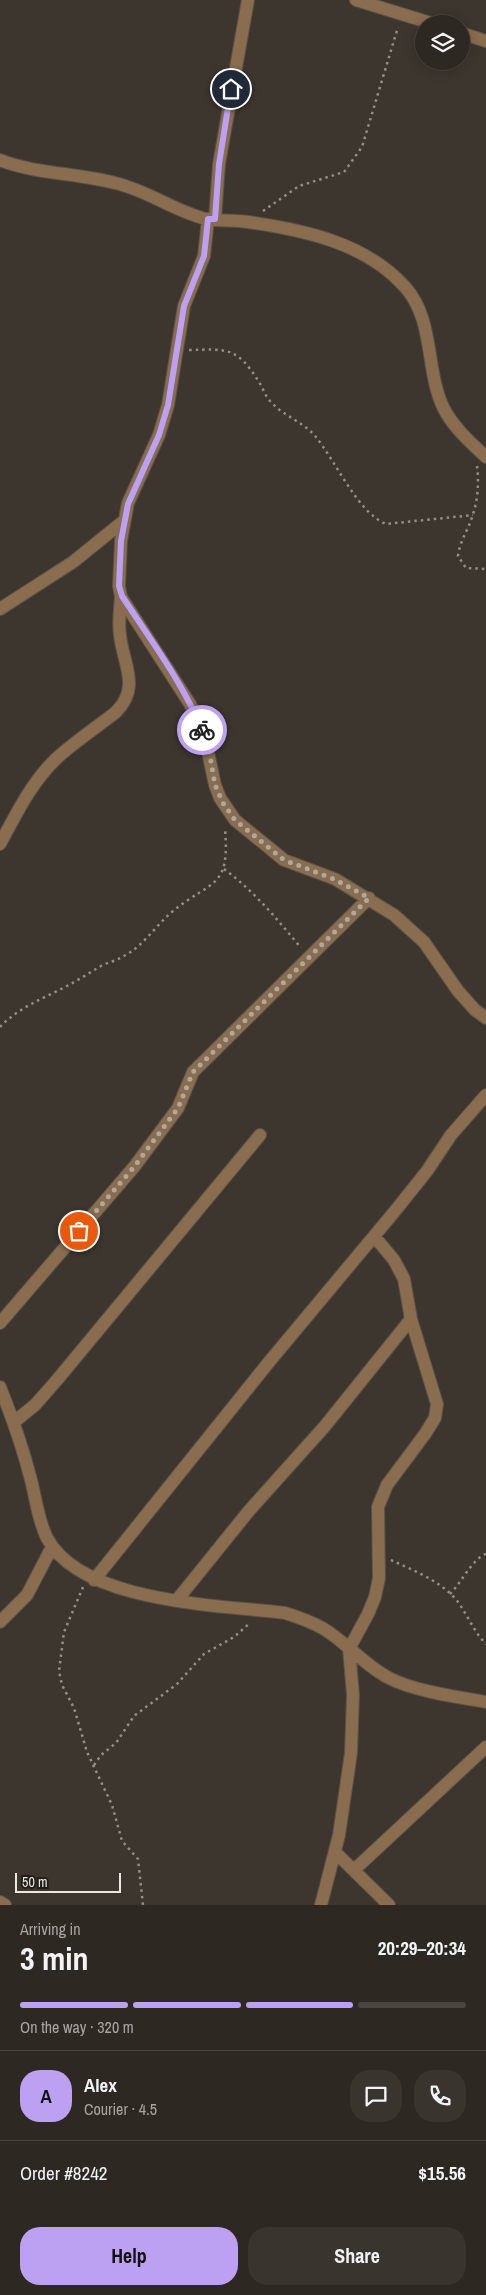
<!DOCTYPE html>
<meta charset="utf-8">
<style>
:root{--surface:#2e2822;--page:#3a342f;--text:#f1f3f6;--muted:#a7a6a5;--line:#494440;--accent:#bca0f2}
body{margin:0;font-family:"Archivo Narrow",sans-serif;background:var(--page);color:var(--text);height:100vh;display:flex;flex-direction:column;font-size:19px;white-space:nowrap}
*{box-sizing:border-box;margin:0}
p{font-size:16px;color:var(--muted)}
.icon{flex:none;width:28px;height:28px;fill:none;stroke:currentColor;stroke-width:2;stroke-linecap:round;stroke-linejoin:round}
.map{position:relative;height:1905px;overflow:hidden}
.side{display:flex;flex-direction:column;background:var(--surface);flex:1}
.side>*{flex:none}
.controls{position:absolute;left:415px;top:15px;display:grid;gap:10px}
.controls a{display:grid;place-items:center;width:55px;height:55px;border-radius:50%;background:var(--surface);box-shadow:0 2px 12px #0003,0 0 0 1px var(--line);font-size:25px}
.scale{position:absolute;left:15px;bottom:12px;width:106px;box-sizing:border-box;padding-left:5px;border:2px solid #ebe6e1;border-top:0;font-size:14px;line-height:18px;white-space:nowrap;color:#ebe6e1;-webkit-text-stroke:4px #211e1a;paint-order:stroke}
.pin{position:absolute;display:grid;place-items:center;width:42px;height:42px;color:#fff;margin:-21px;border:2px solid #fff;border-radius:50%;box-shadow:0 1px 5px #0007}
.courier{position:absolute;display:grid;place-items:center;width:50px;height:50px;margin:-25px;border:4px solid #bca0f2;border-radius:50%;background:#fff;color:#222;box-shadow:0 1px 6px #0007}
.overview em{font-style:normal;font-weight:800}
.overview div{display:flex;flex-direction:column-reverse}
.overview{display:flex;align-items:center;justify-content:space-between;height:85px;padding:0 20px}
h1{font-size:32px;font-weight:800;line-height:38px}
.bar{display:grid;grid-template-columns:repeat(4,1fr);gap:8px 5px;align-content:center;height:60px;padding:0 20px}
.bar i{height:6px;border-radius:4px;background:var(--line)}
.bar .active{background:var(--accent)}
.bar p{grid-column:span 4}
.line{display:flex;align-items:center;gap:12px;padding:0 20px;border-top:1px solid var(--line)}
.line div{flex:1}
.round{display:grid;place-items:center;flex:none;width:52px;height:52px;border-radius:20px;background:var(--page)}
.cta{display:flex;gap:10px;margin-top:auto;padding:10px 20px}
.cta a{flex:1;height:58px;border-radius:20px;background:var(--accent);color:#111;font-size:20px;font-weight:800;line-height:58px;text-align:center}
.cta a+a{background:var(--page);color:var(--text)}
.map>svg:first-child{display:block}
.lines{fill:none;stroke-linecap:round;stroke-linejoin:round}
.minor-casing{stroke:#59524b;stroke-width:14}
.tertiary-casing{stroke:#59524b;stroke-width:14}
.path{stroke:#948e87;stroke-width:2.5;stroke-dasharray:2.5 4;stroke-linecap:butt}
.minor{stroke:#8a6c4e;stroke-width:12}
.tertiary{stroke:#8a6c4e;stroke-width:12}
.done{stroke:#aea8a2;stroke-width:5;stroke-dasharray:0 9}
.route{stroke:#bca0f2;stroke-width:6}
</style>
<div class="map">
<svg width="486" height="1905" viewBox="0 0 486 1905">
<rect width="100%" height="100%" fill="#3d362e"/>
<g class="lines">
<g class="minor-casing">
<path id="minor" d="M0 160C36 174 77 173 115 183 147 190 174 211 206 219 220 221 234 220 248 222 304 230 366 243 405 287 435 320 425 371 444 409 454 428 470 442 486 457
M208 219 204 256 184 306 168 405 159 435 128 503 121 541 119 586 121 597 190 704 205 738 215 785 220 798 235 820 284 860 335 879 394 915 424 942 458 991 475 1010 486 1018
M215 219 219 164 248 0
M0 609 73 562 125 520
M0 844C16 814 32 781 58 757 76 741 97 727 116 712 141 687 123 664 120 635 118 622 120 609 121 597
M0 1323 134 1167 178 1108 193 1072 369 898
M0 1387C12 1417 23 1448 31 1480 36 1499 38 1520 47 1538 81 1603 220 1605 285 1613 298 1617 312 1622 324 1629 347 1643 364 1665 389 1678 414 1691 457 1697 486 1702
M14 1422 35 1405 57 1380 260 1135
M94 1580 269 1362 395 1211 427 1171 451 1135 486 1095
M177 1600 248 1512 325 1426 411 1319
M0 1622 27 1595 52 1547
M335 1852 389 1905
M354 1870 486 1747
M0 1902 5 1905
M321 1905 339 1835 351 1753 353 1695 349 1649 368 1614 375 1597 379 1578 378 1507 387 1485 425 1434 435 1418 437 1404 411 1319 404 1279 394 1260 374 1236"/>
</g>
<g class="tertiary-casing">
<path id="tertiary" d="M356 0 434 24
M461 33 486 41"/>
</g>
<path class="path" d="M263 211 299 186 344 172 362 147 398 27
M189 350C228 349 237 347 259 382 263 388 265 396 270 401 283 416 302 421 315 436 336 461 357 512 386 524L473 515
M477 466C479 481 478 500 473 514 469 529 460 540 458 556L466 568 486 569
M224 869C255 892 277 919 301 948
M0 1027C18 1008 42 999 65 987 77 981 89 973 101 966 108 962 116 961 122 957 143 947 156 925 173 911 213 879 230 889 225 829
M391 1560C414 1571 442 1581 458 1602 468 1616 474 1632 486 1644
M83 1587 64 1632 59 1671 62 1685 74 1708 87 1752 112 1805 122 1841 138 1859 143 1905
M450 1594C461 1583 473 1558 486 1554
M94 1765 101 1755 116 1743 134 1716 177 1684 204 1654 234 1637 250 1623"/>
<use href="#minor" class="minor"/>
<use href="#tertiary" class="tertiary"/>
</g>
<g class="lines">
<path class="done" d="M79 1231 134 1167 178 1108 193 1072 369 898 334 879 284 860 235 820 223 803 215 785 209 750 202 730"/>
<path class="route" d="M202 730C183 683 150 639 122 596L119 586 121 541 128 504 159 435 168 405 184 306 204 256 208 219H215L219 164 231 89"/>
</g>
</svg>
<div class="controls">
<a><svg class="icon" aria-label="layers" viewBox="0 0 24 24"><path d="M12 4l9 5-9 5-9-5zM3 14l9 5 9-5"/></svg></a>
</div>
<div class="scale">50 m</div>
<div class="pin" style="left:79px;top:1231px;background:#ea580c"><svg class="icon" aria-label="bag" viewBox="0 0 24 24"><path d="M5 8h14l-1 12H6zM9 8a3 3 0 0 1 6 0"/></svg></div>
<div class="pin" style="left:231px;top:89px;background:#1f2937"><svg class="icon" aria-label="home" viewBox="0 0 24 24"><path d="M3 11l9-7 9 7M6 9v11h12V9"/></svg></div>
<div class="courier" style="left:202px;top:730px"><svg class="icon" aria-label="bike" viewBox="0 0 24 24"><circle cx="6" cy="16" r="4"/><circle cx="18" cy="16" r="4"/><path d="M6 16l4-8h5l3 8M10 8l3 8H6M13 5h3"/></svg></div>
</div>
<section class="side">
<div class="overview"><div><h1>3 min</h1><p>Arriving in</p></div><em>20:29–20:34</em></div>
<div class="bar"><i class="active"></i><i class="active"></i><i class="active"></i><i></i><p>On the way · 320 m</p></div>
<div class="line" style="height:90px"><b class="round" style="background:var(--accent);color:#111">A</b><div><b>Alex</b><p>Courier · 4.5</p></div><a class="round"><svg class="icon" aria-label="chat" viewBox="0 0 24 24"><path d="M4 5h16v11H9l-5 4z"/></svg></a><a class="round"><svg class="icon" aria-label="phone" viewBox="0 0 24 24"><path d="M5 4h4l2 5-3 2q2 4 5 5l2-3 5 2v4C11 20 4 13 5 4z"/></svg></a></div>
<div class="line" style="height:65px"><div>Order #8242</div><b>$15.56</b></div>
<div class="cta"><a>Help</a><a>Share</a></div>
</section>
